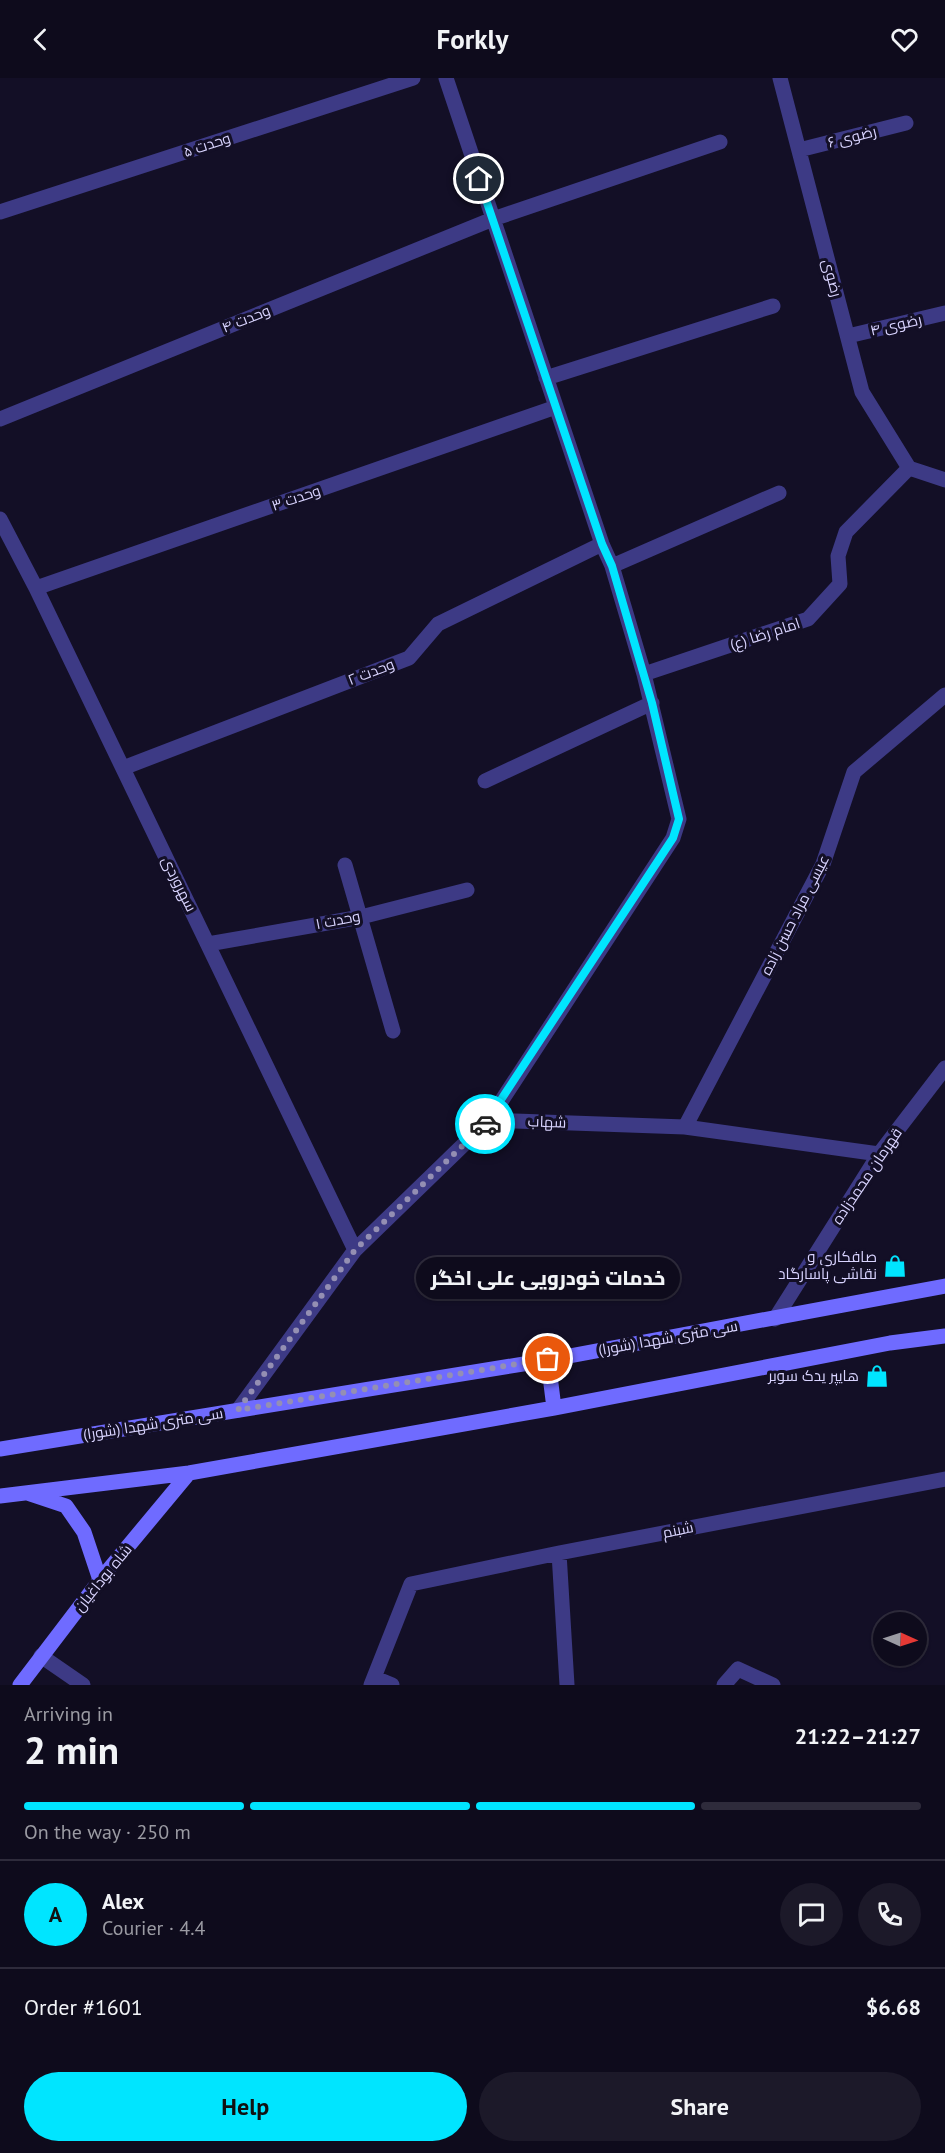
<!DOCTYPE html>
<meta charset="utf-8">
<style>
:root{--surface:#0e0b1c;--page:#1c1929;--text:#f1f3f6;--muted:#9b9ba3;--line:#2e2b3b;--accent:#00e5ff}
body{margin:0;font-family:"PT Sans",Cairo,sans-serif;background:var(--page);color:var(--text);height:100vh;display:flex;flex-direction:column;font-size:22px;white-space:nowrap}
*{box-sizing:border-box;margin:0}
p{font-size:20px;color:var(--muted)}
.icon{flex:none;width:33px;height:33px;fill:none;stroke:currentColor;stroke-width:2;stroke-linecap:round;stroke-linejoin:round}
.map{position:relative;height:1607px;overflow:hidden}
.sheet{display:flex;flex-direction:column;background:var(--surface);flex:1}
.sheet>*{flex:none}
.needle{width:39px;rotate:93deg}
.fabs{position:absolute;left:873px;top:1534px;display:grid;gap:12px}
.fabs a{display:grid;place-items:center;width:54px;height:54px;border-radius:50%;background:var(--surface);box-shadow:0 2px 4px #0004,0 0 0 2px var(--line);font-size:30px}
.pin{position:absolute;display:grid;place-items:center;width:51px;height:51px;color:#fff;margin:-26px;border:3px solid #fff;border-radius:50%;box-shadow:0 2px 6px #0007}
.courier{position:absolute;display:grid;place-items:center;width:60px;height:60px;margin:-30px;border:4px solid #00e5ff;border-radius:50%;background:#fff;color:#222;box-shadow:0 2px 8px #0007}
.bubble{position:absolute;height:42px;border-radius:21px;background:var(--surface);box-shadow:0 2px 4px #0004,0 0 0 2px var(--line);font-size:20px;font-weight:800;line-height:42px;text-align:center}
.headline em{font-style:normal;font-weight:800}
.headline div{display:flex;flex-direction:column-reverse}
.headline{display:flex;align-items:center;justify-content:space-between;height:102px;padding:0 24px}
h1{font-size:39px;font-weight:800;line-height:45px}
.bar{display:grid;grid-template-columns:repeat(4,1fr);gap:9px 6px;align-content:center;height:72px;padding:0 24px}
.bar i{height:8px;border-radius:4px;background:var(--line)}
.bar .on{background:var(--accent)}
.bar p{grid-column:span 4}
.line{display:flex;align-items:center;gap:15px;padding:0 24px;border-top:2px solid var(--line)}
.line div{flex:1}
.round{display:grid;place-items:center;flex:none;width:63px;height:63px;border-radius:32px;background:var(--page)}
.button{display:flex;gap:12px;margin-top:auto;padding:12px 24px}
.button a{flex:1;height:69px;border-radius:36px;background:var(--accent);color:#111;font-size:24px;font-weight:800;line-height:69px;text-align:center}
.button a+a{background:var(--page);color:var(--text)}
header{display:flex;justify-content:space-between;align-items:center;height:78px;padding:0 24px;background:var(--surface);font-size:27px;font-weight:800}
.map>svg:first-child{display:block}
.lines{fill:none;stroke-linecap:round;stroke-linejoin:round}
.street{stroke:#3d3a85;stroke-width:15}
.secondary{stroke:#6f6bff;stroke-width:15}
.done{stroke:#948fb3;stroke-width:6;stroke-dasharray:0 10.8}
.route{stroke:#00e5ff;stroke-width:8}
.labels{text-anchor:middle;stroke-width:6;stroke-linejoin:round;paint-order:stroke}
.street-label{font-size:15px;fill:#d9d4ff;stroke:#130f26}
.poi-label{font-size:15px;fill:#d9d4ff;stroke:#130f26;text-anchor:end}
</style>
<header><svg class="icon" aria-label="back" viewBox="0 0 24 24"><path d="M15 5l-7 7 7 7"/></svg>Forkly<svg class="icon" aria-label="heart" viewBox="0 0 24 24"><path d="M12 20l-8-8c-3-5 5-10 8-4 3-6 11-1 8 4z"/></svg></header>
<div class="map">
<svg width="945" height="1607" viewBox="0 0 945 1607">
<rect width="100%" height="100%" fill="#130f26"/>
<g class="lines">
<path class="street" d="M446 0 602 466 612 488 644 596
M780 0 862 314 909 390
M799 72 906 45
M0 134 413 0
M848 258 945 235
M546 300 773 228
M0 341 493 141 720 64
M909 390 945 402
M0 441 36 510 355 1172
M612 488 779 415
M36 510 556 329
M123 690 409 580 438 546 602 466
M485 703 652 625
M345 787 393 953
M208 866 361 839 467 812
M489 1042 673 760 679 741 644 596 808 541 840 506 838 478 846 454 909 390
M685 1049 823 786 854 694 945 617
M775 1241 879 1076 945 990
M238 1332 355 1172 489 1042 685 1049 879 1076
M559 1475 567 1607
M41 1578 83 1607
M375 1600 392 1607
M371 1607 411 1506 559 1475 945 1401
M724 1607 738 1591 773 1607"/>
<path class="secondary" d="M548 1282 554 1330
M0 1371 548 1282 945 1208
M27 1415 66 1428 84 1454 100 1502
M0 1418 189 1395 554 1330 890 1265 945 1258
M20 1607 100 1502 189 1395"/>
</g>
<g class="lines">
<path class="done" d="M485 1046 355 1172 238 1332 548 1281"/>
<path class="route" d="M479 101 602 466 612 488 652 625 679 741 673 760 485 1046"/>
</g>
<defs>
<g id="shop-bare" transform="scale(1.8)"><path d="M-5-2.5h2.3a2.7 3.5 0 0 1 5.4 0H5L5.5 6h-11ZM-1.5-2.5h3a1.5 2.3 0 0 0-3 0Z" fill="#00e5ff" stroke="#130f26" stroke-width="2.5" paint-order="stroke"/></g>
</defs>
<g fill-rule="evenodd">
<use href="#shop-bare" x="895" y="1188"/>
<use href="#shop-bare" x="877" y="1298"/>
</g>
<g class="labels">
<g class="street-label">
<text transform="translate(852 59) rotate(-14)" y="5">رضوی ۶</text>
<text transform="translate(207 67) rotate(-18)" y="5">وحدت ۵</text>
<text transform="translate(832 200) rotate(75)" y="5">رضوی</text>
<text transform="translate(246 241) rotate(-22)" y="5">وحدت ۴</text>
<text transform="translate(896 247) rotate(-13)" y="5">رضوی ۴</text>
<text transform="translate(296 420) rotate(-19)" y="5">وحدت ۳</text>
<text transform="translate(765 556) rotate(-18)" y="5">امام رضا (ع)</text>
<text transform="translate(371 594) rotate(-21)" y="5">وحدت ۲</text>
<text transform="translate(179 806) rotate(64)" y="5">سهروردی</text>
<text transform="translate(795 837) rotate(-63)" y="5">عیسی مراد حسن زاده</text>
<text transform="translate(338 842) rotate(-11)" y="5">وحدت ۱</text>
<text transform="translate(547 1044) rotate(2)" y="5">شهاب</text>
<text transform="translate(867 1098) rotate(-56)" y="5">قهرمان محمدزاده</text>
<text transform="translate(668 1260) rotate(-10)" y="5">سی متری شهدا (شورا)</text>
<text transform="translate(153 1346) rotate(-9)" y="5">سی متری شهدا (شورا)</text>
<text transform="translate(678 1452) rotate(-11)" y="5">شبنم</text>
<text transform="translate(103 1500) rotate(-51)" y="5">شاه بوداغیان</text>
</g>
<g class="poi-label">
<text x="877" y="1184">صافکاری و<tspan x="877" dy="17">نقاشی پاسارگاد</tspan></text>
<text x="859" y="1303">هایپر یدک سوبر</text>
</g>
</g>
</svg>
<div class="fabs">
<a><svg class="needle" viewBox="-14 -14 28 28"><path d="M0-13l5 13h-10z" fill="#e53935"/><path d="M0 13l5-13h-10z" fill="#9b9ba3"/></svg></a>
</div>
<div class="pin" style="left:548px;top:1281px;background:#ea580c"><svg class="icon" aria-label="bag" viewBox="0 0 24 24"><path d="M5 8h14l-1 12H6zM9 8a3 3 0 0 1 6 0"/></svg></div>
<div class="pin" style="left:479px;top:101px;background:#1f2937"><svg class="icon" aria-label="home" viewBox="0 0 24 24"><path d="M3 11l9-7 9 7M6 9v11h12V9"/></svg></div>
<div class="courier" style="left:485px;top:1046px"><svg class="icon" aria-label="car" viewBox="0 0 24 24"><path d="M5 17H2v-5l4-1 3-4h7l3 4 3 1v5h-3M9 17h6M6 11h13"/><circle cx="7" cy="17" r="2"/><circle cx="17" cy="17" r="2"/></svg></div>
<div class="bubble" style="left:416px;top:1179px;width:264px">خدمات خودرویی علی اخگر</div>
</div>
<section class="sheet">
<div class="headline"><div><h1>2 min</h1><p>Arriving in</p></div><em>21:22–21:27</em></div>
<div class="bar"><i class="on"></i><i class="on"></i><i class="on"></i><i></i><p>On the way · 250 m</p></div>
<div class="line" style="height:108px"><b class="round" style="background:var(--accent);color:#111">A</b><div><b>Alex</b><p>Courier · 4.4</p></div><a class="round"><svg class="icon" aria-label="chat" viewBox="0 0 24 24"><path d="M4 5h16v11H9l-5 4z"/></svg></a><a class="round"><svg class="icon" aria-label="phone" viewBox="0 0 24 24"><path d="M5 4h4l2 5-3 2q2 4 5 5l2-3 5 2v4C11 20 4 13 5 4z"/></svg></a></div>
<div class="line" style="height:78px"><div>Order #1601</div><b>$6.68</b></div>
<div class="button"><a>Help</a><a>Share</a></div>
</section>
